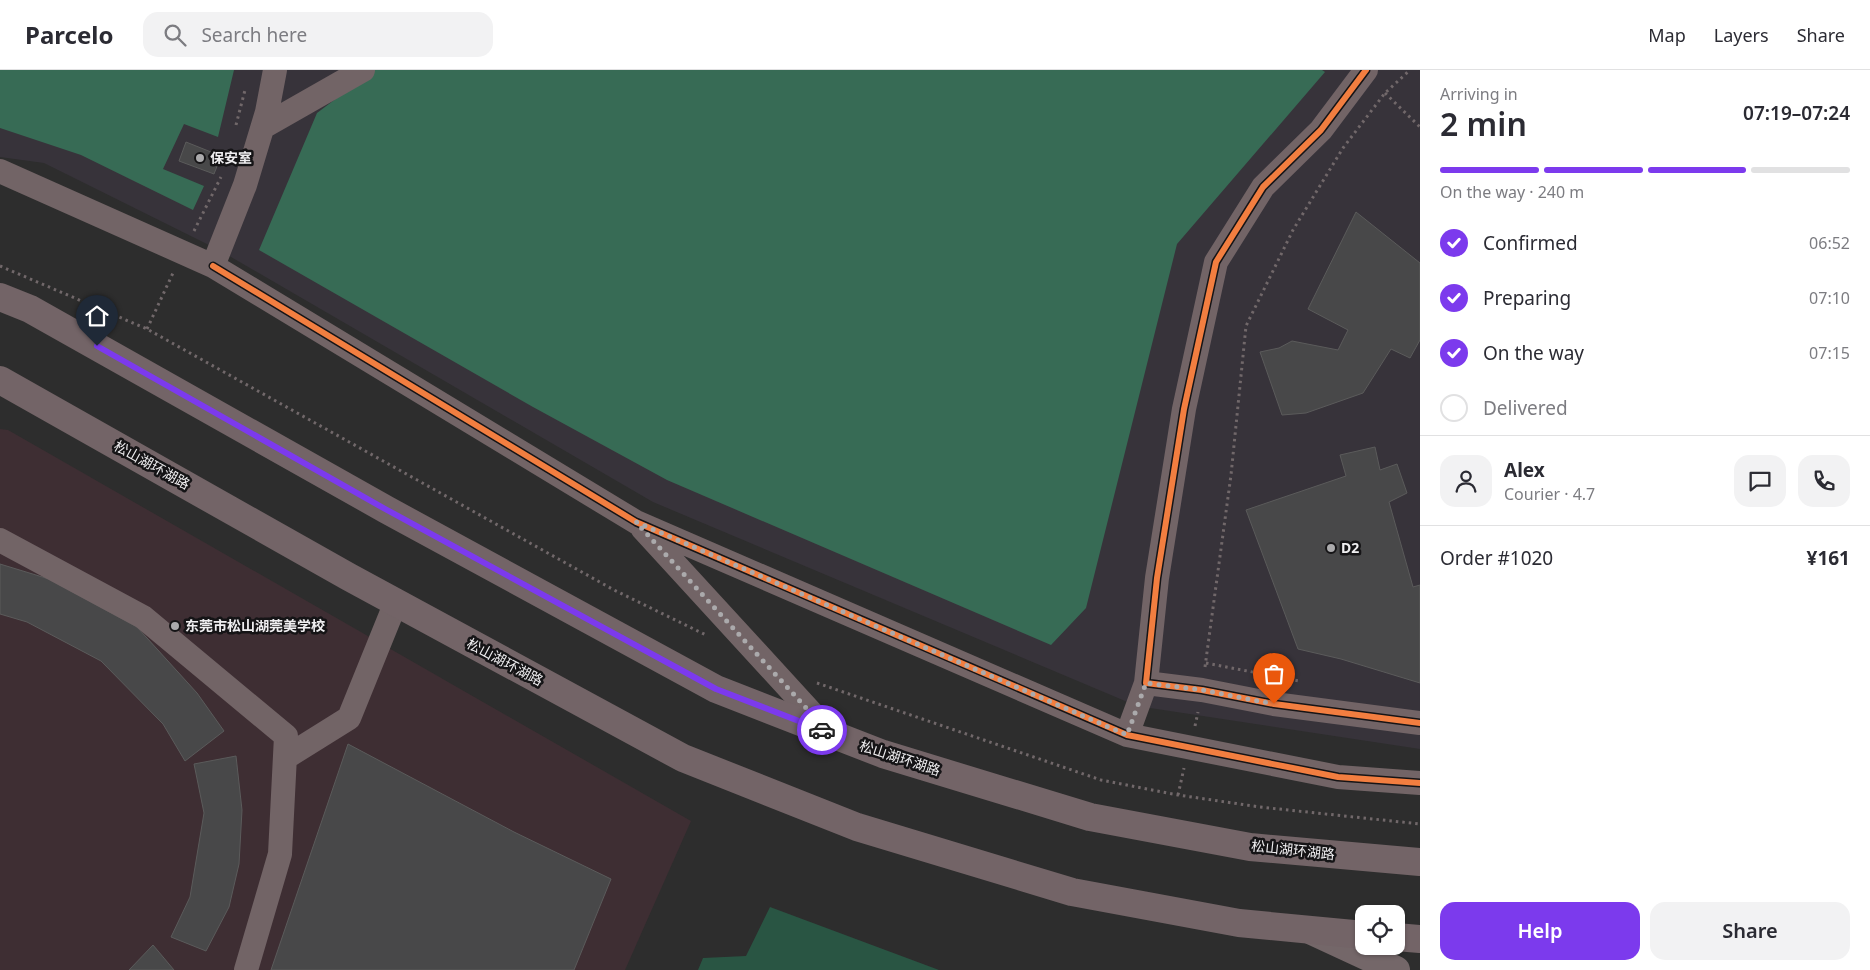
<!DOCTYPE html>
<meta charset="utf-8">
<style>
:root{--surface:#fff;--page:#f2f2f3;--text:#2b2b33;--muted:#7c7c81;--line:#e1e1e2;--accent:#7c3aed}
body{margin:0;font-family:"Noto Sans","Noto Sans SC",sans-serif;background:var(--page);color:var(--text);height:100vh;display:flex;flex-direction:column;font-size:19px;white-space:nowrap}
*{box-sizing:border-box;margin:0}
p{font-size:16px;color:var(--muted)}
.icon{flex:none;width:28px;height:28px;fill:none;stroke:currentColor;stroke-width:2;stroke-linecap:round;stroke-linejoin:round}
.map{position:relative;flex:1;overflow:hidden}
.drawer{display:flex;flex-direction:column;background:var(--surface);width:450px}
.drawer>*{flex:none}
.buttons{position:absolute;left:1355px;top:835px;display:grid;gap:10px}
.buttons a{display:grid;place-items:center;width:50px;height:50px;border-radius:10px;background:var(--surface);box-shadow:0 1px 4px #0004;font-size:25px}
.pin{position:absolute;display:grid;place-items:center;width:42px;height:42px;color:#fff;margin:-51px -21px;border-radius:50% 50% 50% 0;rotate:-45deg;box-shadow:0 0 5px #0007}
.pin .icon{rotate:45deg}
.courier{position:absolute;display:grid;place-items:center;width:50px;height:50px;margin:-25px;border:4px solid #7c3aed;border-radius:50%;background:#fff;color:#222;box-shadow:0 1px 6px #0007}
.headline em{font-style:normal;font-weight:600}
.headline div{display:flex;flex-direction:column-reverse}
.headline{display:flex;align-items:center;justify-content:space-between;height:85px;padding:0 20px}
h1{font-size:32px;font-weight:600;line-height:38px}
.bar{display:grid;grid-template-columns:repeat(4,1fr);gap:8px 5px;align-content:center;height:60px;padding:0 20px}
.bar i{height:6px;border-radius:4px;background:var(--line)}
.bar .active{background:var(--accent)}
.bar p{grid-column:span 4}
.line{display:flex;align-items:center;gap:12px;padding:0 20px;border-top:1px solid var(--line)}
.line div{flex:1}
.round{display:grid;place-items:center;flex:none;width:52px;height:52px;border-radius:15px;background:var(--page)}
ol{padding:0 20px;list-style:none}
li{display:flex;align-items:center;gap:15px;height:55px}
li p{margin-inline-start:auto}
li .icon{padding:5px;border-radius:50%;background:var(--accent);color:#fff;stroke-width:4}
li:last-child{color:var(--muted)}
li i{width:28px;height:28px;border:2px solid var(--line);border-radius:50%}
.action{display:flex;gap:10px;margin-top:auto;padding:10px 20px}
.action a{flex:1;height:58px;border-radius:15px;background:var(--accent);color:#fff;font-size:20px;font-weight:600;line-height:58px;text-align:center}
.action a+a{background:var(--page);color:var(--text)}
header{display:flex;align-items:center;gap:30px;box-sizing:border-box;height:70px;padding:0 25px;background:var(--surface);border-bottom:1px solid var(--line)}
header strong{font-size:24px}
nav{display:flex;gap:28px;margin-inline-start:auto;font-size:18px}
.search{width:350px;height:45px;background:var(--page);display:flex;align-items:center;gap:12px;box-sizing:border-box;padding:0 18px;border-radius:15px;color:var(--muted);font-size:19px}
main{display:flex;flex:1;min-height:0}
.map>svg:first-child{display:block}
.built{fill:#37333a}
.education{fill:#3e2e33}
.green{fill:#295543}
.forest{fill:#376b55}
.building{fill:#484849;stroke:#5b5b5b}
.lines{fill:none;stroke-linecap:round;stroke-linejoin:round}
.path{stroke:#71686a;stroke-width:3;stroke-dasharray:2.5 4;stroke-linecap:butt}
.street{stroke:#726466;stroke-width:24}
.secondary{stroke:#746769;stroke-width:28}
.primary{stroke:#736467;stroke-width:28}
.cycleway-casing{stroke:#151416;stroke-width:9}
.cycleway{stroke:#f27e40;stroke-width:6}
.done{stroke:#abaaac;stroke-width:5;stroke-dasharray:0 9}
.route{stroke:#7c3aed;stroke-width:6}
.poi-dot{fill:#abaaac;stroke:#151416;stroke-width:2}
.labels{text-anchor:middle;stroke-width:5;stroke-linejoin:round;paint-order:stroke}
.poi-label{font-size:14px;font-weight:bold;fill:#efeef0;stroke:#151416;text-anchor:start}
.street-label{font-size:14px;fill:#efeef0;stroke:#151416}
</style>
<header>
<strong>Parcelo</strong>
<div class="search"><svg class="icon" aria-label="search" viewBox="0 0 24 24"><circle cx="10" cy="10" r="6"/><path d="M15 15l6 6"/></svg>Search here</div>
<nav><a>Map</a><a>Layers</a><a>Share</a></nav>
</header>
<main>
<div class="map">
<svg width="1420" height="900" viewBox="0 0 1420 900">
<rect width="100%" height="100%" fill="#2d2d2d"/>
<path class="built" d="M0 0H1420V679L1137 636 653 432 219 180 44 93 0 87Z"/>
<path class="education" d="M0 359 8 360 691 751 625 900H0Z"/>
<path class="green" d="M770 837 939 900H698L703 888 746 886Z"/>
<path class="forest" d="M0 0H234L218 67 184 54 163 99 204 116 193 140 81 85 0 58Z
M374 0H1322L1325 2 1177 174 1086 538 1051 575 667 410 533 337 259 180 317 43Z"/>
<path class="building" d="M186 72 221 86 214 104 179 91Z
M1356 142 1420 193V270L1410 288 1391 279 1363 323 1306 343 1282 345 1260 282 1279 278 1292 271 1338 280 1348 260 1308 239Z
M1375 377 1380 400 1397 394 1407 423 1389 432 1413 517 1420 515V613L1341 589 1298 579 1246 440 1346 406 1340 385Z
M0 494 49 509 137 557 197 623 224 661 185 691 163 654 101 591 27 552 0 544Z
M348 674 514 762 611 809 574 900H271Z
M236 686 242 740 239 794 229 837 206 881 171 867 190 827 204 743 194 694Z
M153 875 174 900H129Z"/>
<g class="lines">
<path class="path" d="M1385 23 1420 57
M236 55 245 20
M194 161 221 107
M0 196 147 259 614 520 706 565
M147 259 173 203
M1206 593 1299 611
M1205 597 1231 405 1246 256 1293 160 1343 78 1385 23 1410 0
M817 613 1101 710 1178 725 1260 737 1420 754
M1195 656 1198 642
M1178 725 1184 698"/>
<path class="street" d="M1366 0 1321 60 1263 117 1216 192 1184 339 1157 508 1146 613 1202 620 1274 634 1420 653
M263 57 363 0
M0 101 213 196 245 115 267 42 275 0
M213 196 636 452 1127 665 1338 707 1420 713
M642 458 830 663
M0 470 143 547 286 666 280 784 246 900
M1127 665 1146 613
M285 688 349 648 396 532"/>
<path class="secondary" d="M1312 861 1396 900"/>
<path class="primary" d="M0 227 30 239 387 440 716 619 883 684 1090 747 1250 777 1420 792
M0 310 349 507 683 688 857 757 1072 822 1239 853 1364 865
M1396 867 1420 869"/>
<g class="cycleway-casing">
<path id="cycleway" d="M1366 0 1321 60 1263 117 1216 192 1184 339 1157 508 1146 613 1202 620 1274 634 1420 653
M213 196 636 452 1127 665 1338 707 1420 713"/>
</g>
<use href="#cycleway" class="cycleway"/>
</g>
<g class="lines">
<path class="done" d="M822 660 830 664 636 452 1127 665 1146 613 1202 620 1274 634"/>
<path class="route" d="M97 276 387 440 716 619 822 660"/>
</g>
<g class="poi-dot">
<circle cx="200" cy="88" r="5"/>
<circle cx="1331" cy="478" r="5"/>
<circle cx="175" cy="556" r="5"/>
</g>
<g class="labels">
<g class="poi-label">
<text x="210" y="93">保安室</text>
<text x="1341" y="483">D2</text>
<text x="185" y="561">东莞市松山湖莞美学校</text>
</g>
<g class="street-label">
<text transform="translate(152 395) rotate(29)" y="5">松山湖环湖路</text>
<text transform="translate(505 592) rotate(28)" y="5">松山湖环湖路</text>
<text transform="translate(900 688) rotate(18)" y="5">松山湖环湖路</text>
<text transform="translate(1293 780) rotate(6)" y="5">松山湖环湖路</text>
</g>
</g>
</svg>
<div class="buttons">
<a><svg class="icon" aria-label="locate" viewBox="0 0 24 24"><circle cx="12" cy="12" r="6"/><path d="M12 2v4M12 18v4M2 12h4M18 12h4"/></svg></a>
</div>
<div class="pin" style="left:1274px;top:634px;background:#ea580c"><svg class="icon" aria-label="bag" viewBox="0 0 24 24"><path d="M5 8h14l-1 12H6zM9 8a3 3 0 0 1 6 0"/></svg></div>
<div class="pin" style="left:97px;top:276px;background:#1f2937"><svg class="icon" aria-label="home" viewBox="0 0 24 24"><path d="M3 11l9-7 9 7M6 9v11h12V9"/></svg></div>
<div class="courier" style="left:822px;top:660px"><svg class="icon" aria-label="car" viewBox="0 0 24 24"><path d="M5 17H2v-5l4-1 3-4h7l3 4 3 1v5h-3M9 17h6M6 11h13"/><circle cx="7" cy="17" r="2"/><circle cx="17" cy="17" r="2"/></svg></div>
</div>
<section class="drawer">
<div class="headline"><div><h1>2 min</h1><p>Arriving in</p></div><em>07:19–07:24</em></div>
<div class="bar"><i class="active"></i><i class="active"></i><i class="active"></i><i></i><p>On the way · 240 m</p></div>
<ol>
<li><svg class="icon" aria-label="check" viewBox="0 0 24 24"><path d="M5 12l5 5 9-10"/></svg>Confirmed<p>06:52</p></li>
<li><svg class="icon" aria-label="check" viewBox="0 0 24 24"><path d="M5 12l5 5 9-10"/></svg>Preparing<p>07:10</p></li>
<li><svg class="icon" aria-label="check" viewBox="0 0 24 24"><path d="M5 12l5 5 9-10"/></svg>On the way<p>07:15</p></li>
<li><i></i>Delivered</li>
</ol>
<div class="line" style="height:90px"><a class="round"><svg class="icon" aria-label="person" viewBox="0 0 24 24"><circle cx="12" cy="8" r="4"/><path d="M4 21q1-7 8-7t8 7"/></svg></a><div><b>Alex</b><p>Courier · 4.7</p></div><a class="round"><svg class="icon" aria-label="chat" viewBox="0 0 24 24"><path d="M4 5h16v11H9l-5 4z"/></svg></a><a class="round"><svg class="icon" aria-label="phone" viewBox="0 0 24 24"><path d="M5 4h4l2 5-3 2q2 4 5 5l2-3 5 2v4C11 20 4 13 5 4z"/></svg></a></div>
<div class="line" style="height:65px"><div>Order #1020</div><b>¥161</b></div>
<div class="action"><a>Help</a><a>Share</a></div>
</section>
</main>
